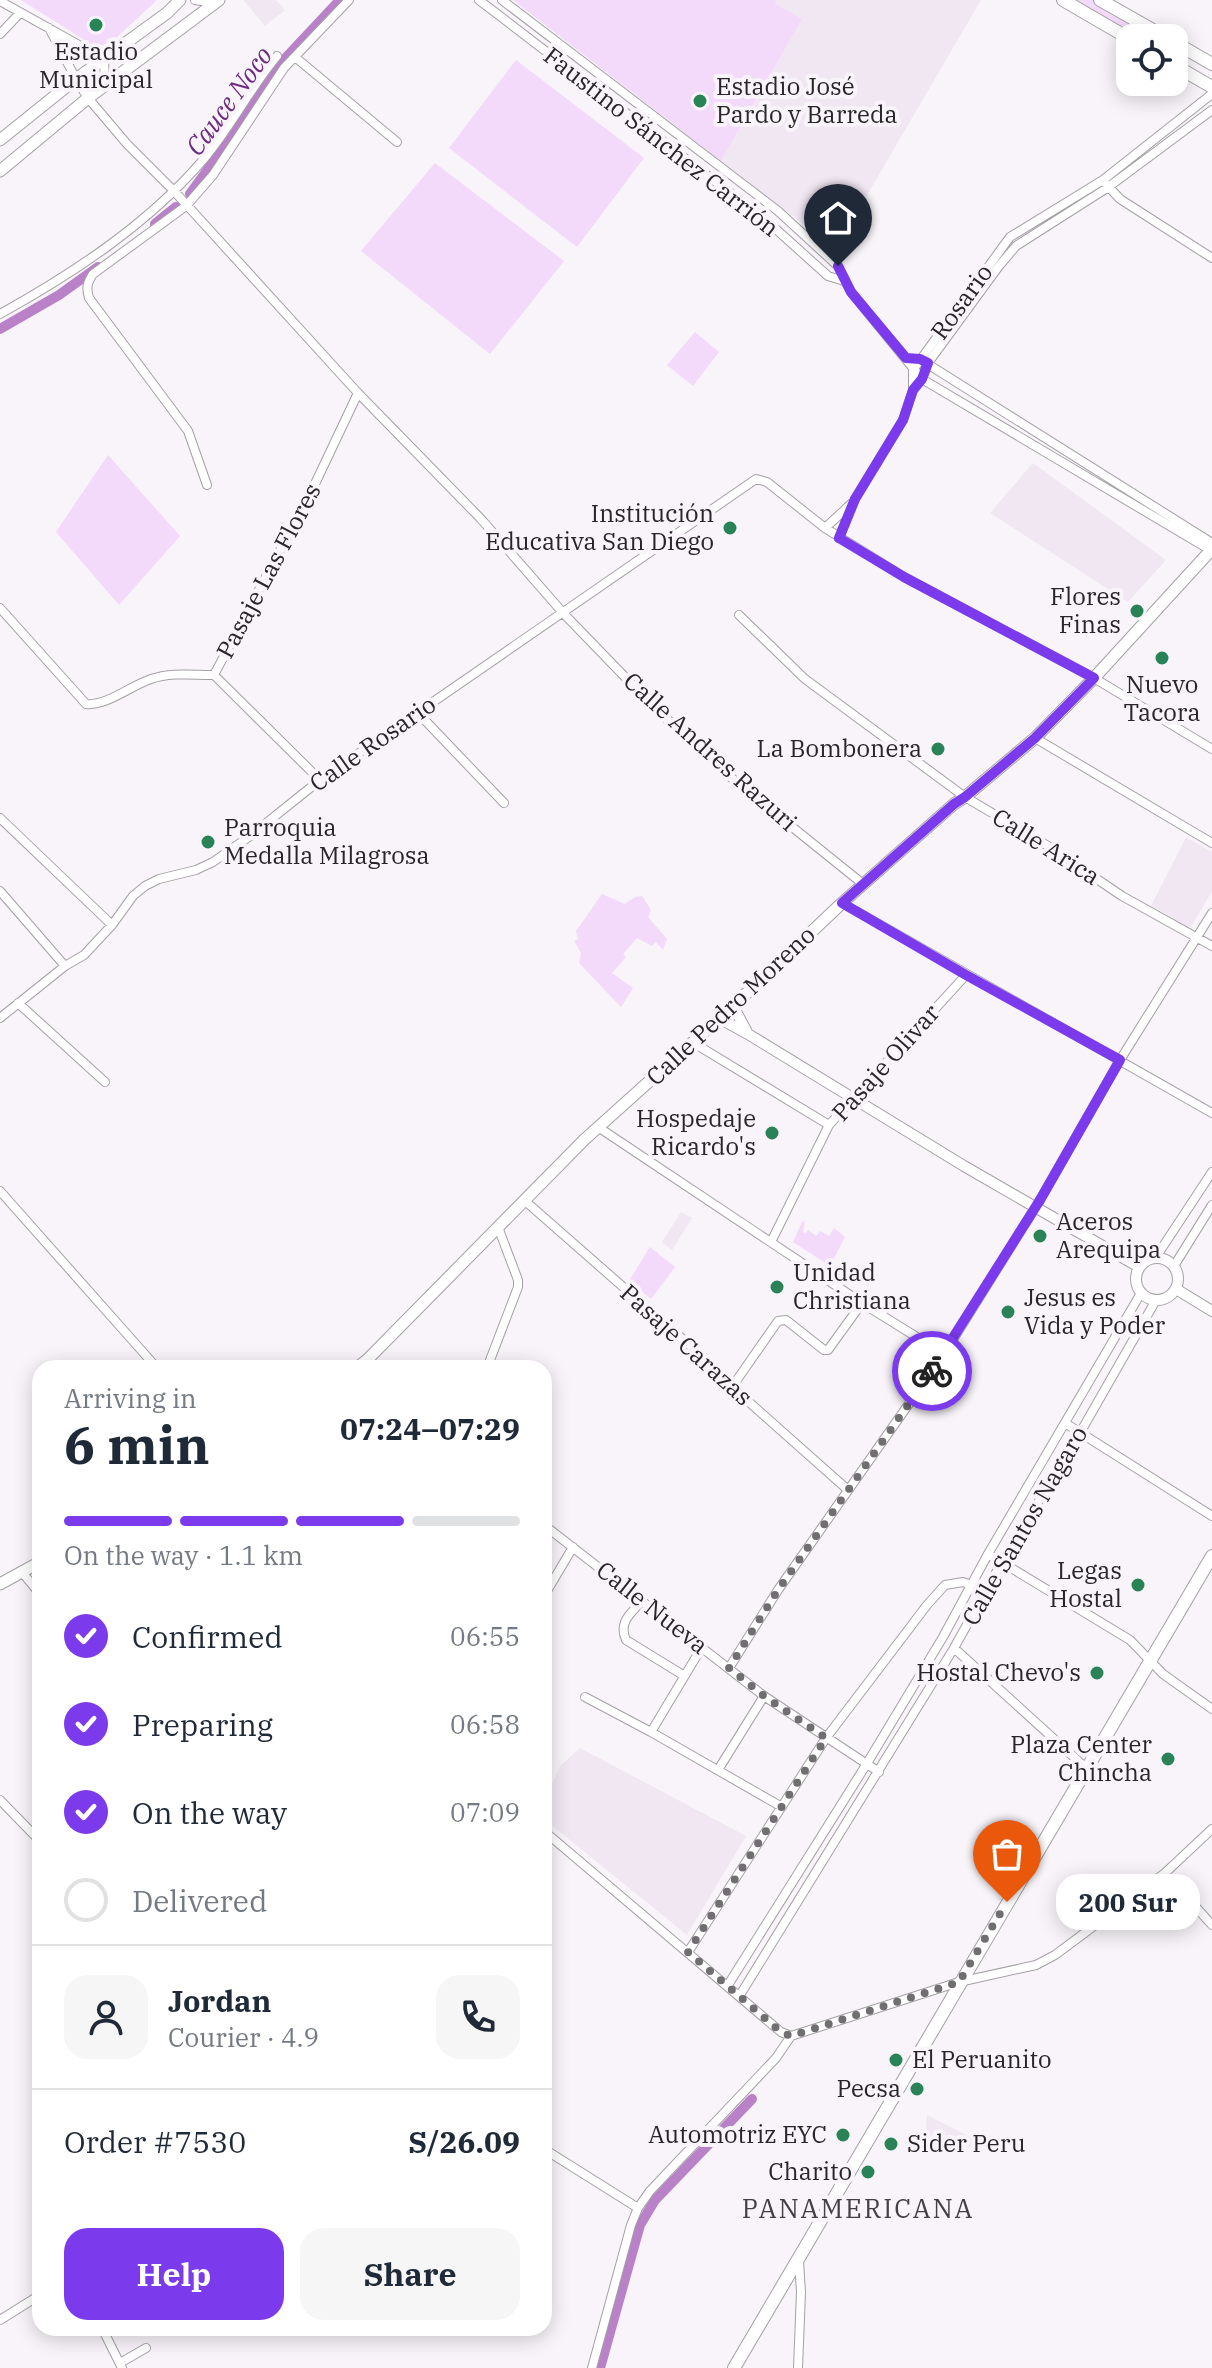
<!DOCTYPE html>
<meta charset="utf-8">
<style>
:root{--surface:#fff;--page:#f6f6f7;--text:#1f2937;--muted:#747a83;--line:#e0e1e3;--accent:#7c3aed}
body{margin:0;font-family:"IBM Plex Serif",serif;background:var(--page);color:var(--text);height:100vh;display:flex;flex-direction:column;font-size:30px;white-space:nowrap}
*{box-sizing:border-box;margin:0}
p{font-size:26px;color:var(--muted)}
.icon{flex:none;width:44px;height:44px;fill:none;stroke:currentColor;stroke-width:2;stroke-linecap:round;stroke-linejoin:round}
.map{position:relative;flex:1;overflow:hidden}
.drawer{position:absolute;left:32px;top:1360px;width:520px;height:976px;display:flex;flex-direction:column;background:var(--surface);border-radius:24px;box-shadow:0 4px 20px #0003}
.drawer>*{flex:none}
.buttons{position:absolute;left:1116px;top:24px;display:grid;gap:16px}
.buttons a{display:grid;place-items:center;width:72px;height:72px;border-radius:16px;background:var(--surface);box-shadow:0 4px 20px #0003;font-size:40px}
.pin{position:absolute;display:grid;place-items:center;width:68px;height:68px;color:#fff;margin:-82px -34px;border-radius:50% 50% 50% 0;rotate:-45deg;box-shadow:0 0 8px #0007}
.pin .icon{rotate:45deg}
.courier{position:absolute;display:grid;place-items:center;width:80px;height:80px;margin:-40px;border:6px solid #7c3aed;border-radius:50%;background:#fff;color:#222;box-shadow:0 2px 10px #0007}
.bubble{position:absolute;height:56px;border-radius:24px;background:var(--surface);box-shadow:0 4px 20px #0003;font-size:26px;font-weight:700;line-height:56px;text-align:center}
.summary em{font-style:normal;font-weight:700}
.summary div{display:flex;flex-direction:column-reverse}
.summary{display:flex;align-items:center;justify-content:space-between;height:136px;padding:0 32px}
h1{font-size:52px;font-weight:700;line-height:60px}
.bar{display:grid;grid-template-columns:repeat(4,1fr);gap:12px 8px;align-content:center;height:96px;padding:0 32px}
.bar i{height:10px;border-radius:6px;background:var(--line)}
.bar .selected{background:var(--accent)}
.bar p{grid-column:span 4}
.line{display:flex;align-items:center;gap:20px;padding:0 32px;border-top:2px solid var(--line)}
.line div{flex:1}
.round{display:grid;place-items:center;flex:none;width:84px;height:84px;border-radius:24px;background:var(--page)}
ol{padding:0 32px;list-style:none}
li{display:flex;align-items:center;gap:24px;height:88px}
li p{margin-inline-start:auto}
li .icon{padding:8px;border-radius:50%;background:var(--accent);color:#fff;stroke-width:4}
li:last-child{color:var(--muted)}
li i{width:44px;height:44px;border:4px solid var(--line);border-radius:50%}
.cta{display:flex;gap:16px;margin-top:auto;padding:16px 32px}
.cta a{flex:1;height:92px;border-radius:24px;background:var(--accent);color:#fff;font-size:32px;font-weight:700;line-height:92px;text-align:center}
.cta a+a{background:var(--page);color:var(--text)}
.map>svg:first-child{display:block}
.built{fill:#f0e7f3}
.green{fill:#f3d9fa}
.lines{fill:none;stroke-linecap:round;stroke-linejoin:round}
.canal{stroke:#b881c8;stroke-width:10}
.minor-casing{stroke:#a4a0a5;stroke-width:10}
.tertiary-casing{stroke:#a4a0a5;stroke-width:12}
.secondary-casing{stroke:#a4a0a5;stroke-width:13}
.trunk-casing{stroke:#a4a0a5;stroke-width:14}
.minor{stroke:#fff;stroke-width:8}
.tertiary{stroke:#fff;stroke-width:10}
.secondary{stroke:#fff;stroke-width:11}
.trunk{stroke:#fff;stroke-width:12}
.done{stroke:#716e71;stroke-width:8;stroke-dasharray:0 14.4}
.route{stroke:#7c3aed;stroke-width:10}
.poi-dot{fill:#2a8357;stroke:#f8f4f9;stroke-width:3}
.labels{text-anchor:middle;stroke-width:8;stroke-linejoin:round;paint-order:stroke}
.poi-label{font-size:24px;fill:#282628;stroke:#f8f4f9;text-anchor:end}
.street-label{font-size:24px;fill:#282628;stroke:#f8f4f9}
.water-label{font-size:26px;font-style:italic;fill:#6e2b80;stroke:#f8f4f9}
.neighbourhood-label{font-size:26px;letter-spacing:2px;fill:#444145;stroke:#f8f4f9}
</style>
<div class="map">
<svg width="1212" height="2368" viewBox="0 0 1212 2368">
<rect width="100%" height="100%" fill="#f8f4f9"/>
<path class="built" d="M243 0H276L285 10 265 26Z
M776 0H981L836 248 813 231 811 227 806 223 803 224 721 161 802 19 774 4Z
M1033 463 1166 560 1128 602 990 513Z
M1186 837 1212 852V891L1191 927 1186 928 1172 920V917L1151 906Z
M681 1212 692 1218 672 1250 662 1242Z
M580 1748 746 1836 687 1935 544 1819V1795H547L560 1766Z
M927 2115 974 2139 975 2146 922 2154 915 2137 924 2138 928 2133 926 2126Z"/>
<path class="green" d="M21 0H157L102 51Z
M513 0H776L775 4 802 19 721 161Z
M1071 0H1102L1167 38H1137Z
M516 60 644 158 577 247 449 148Z
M435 163 564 261 490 354 361 251Z
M695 332 719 352 693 386 667 365Z
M108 455 180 536 119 605 56 532Z
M602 894 625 904 635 897 642 896 651 910 648 917 667 939 663 950 656 942 652 946 637 938 623 954 626 957 612 973 633 988 621 1007 579 963 581 953 574 941 578 939 576 931Z
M805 1221 803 1232 806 1233 808 1230 816 1236 820 1231 829 1236 834 1228 845 1237 830 1266 793 1242 802 1222Z
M650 1247 675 1267 651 1299 629 1281Z"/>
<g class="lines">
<path class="canal" d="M190 194 222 150 267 78 340 0
M155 224 176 207
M0 329 59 295 98 267
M600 2368 640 2225 655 2200 752 2099"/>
<g class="minor-casing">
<path id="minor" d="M195 0 214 3
M479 0 768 222 828 276 844 281
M502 0 778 211 838 266 851 292 922 379 1212 551
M0 1 104 59 105 86
M49 28 76 79 88 98 127 144 174 191 358 393 481 519 564 614 654 707 735 781 863 884
M0 34 20 13
M295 57 397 142
M1105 183 1120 199 1212 258
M0 314C74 273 148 224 203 160 231 127 250 88 277 56
M926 363 1212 543
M921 380 928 363 999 266 1016 246 1107 188 1212 110
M207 485 188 431 89 298C86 288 87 283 93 274L186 206 213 175 284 68 349 0
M825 528 852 503
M839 538 855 499 903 420 913 390V370L1010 237 1103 180 1212 94
M0 608 86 704C107 706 130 686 151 679 171 672 193 675 214 675L314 486 358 393
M739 615 805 679 965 797 1048 846 1122 896 1212 946
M214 675 320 780
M418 713 504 803
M1035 738 1212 843
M0 818 112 925
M0 891 65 966
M842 903C965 974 1089 1042 1212 1113
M18 1003 105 1082
M0 1018 65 966 84 955 112 925 133 896 145 886 159 879 196 870 213 862 250 836 320 780 756 479 767 482 825 528 904 577 1094 678 1212 749
M692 1042 829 1125
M598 1127 862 1303 944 1354
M0 1191 157 1368
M524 1200 703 1357 732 1387 848 1490
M771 1242 829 1125 966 975
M1156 1257 1212 1172
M1174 1266 1212 1205
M487 1368 518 1287V1280L498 1227
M732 1387 778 1321 786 1320 824 1350H828L862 1303
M1065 1423 1212 1516
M544 1525 764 1696 879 1772
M988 1554 1130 1640 1163 1674 1212 1709
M21 1571 40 1594
M544 1596 573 1547
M642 1601C631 1613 618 1622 626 1640L683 1675
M954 1648 1087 1769
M729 1668 778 1590 944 1354 1040 1200 1120 1060 1212 913
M585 1697 651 1732 782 1807
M651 1732 702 1647
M718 1770 764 1696
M0 1800 40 1841
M544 1831 781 2032 791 2036
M1165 1873 1212 1925
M688 1952 826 1738 927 1605 945 1585 963 1582 971 1585
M728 1985 866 1765 943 1637 988 1554 1141 1293
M740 1995 954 1648 1002 1562 1080 1433 1156 1300
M544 2149 638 2208
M0 2320 40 2295
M102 2328 122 2368
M120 2363 146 2348
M592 2368 631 2225 638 2208 650 2191 776 2058 791 2036 959 1982 1036 1965 1055 1955 1165 1873 1212 1829
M798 2368 801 2292 799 2261"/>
</g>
<g class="tertiary-casing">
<path id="tertiary" d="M733 1006 747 1032
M719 1018 748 1034 964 1166 1139 1267
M1136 1279a21 21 0 1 1 42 0a21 21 0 1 1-42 0Z
M1176 1289 1212 1311"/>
</g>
<g class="secondary-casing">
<path id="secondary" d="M0 140 76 79 167 13 180 0
M0 171 88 98 219 0
M357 1368 368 1359 584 1140 733 1006 842 903 954 804 965 797 1035 738 1094 678 1212 549
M0 1584 40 1562"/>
</g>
<g class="trunk-casing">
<path id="trunk" d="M1063 0 1130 39
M1100 0 1167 38
M1174 42 1212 64
M1174 65 1212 87
M734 2368 1212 1556"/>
</g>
<use href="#minor" class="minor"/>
<use href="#tertiary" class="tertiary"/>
<use href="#secondary" class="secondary"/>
<use href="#trunk" class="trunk"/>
</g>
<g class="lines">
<path class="done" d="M932 1371 778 1590 729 1668 764 1696 826 1738 688 1952 781 2032 791 2036 959 1982 1007 1902"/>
<path class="route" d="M838 266 851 292 906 358 920 359 928 363 922 379 913 390 903 420 855 499 839 538 904 577 1094 678 1035 738 965 797 954 804 842 903 966 975 1120 1060 1040 1200 932 1371"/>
</g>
<g class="poi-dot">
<circle cx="96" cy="25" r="8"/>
<circle cx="700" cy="101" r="8"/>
<circle cx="730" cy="528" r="8"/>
<circle cx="1137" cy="611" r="8"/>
<circle cx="1162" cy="658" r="8"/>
<circle cx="938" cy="749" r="8"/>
<circle cx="208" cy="842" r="8"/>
<circle cx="772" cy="1133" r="8"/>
<circle cx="1040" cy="1236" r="8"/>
<circle cx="777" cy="1287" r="8"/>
<circle cx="1008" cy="1312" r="8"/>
<circle cx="1138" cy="1585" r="8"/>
<circle cx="1097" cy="1673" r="8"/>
<circle cx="1168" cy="1759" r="8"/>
<circle cx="896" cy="2060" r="8"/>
<circle cx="917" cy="2089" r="8"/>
<circle cx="843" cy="2135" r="8"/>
<circle cx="891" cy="2144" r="8"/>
<circle cx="868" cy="2172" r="8"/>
</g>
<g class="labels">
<g class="poi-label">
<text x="96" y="60" text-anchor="middle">Estadio<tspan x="96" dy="28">Municipal</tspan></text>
<text x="716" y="95" text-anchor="start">Estadio José<tspan x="716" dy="28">Pardo y Barreda</tspan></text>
<text x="714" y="522">Institución<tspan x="714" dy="28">Educativa San Diego</tspan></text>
<text x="1121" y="605">Flores<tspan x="1121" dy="28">Finas</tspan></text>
<text x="1162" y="693" text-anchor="middle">Nuevo<tspan x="1162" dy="28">Tacora</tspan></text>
<text x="922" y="757">La Bombonera</text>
<text x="224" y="836" text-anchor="start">Parroquia<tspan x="224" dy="28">Medalla Milagrosa</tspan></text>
<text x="756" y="1127">Hospedaje<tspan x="756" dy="28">Ricardo's</tspan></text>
<text x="1056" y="1230" text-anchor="start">Aceros<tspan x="1056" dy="28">Arequipa</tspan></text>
<text x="793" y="1281" text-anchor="start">Unidad<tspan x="793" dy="28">Christiana</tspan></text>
<text x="1024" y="1306" text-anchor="start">Jesus es<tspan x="1024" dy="28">Vida y Poder</tspan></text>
<text x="1122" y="1579">Legas<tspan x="1122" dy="28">Hostal</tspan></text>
<text x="1081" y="1681">Hostal Chevo's</text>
<text x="1152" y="1753">Plaza Center<tspan x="1152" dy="28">Chincha</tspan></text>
<text x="912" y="2068" text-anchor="start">El Peruanito</text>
<text x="901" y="2097">Pecsa</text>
<text x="827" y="2143">Automotriz EYC</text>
<text x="907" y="2152" text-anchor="start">Sider Peru</text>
<text x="852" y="2180">Charito</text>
</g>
<g class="street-label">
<text transform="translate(661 142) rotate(38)" y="8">Faustino Sánchez Carrión</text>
<text transform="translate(962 302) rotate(-54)" y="8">Rosario</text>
<text transform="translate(269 571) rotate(-62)" y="8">Pasaje Las Flores</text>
<text transform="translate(373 744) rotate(-35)" y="8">Calle Rosario</text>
<text transform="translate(710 752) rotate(42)" y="8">Calle Andres Razuri</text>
<text transform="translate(1046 847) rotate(32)" y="8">Calle Arica</text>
<text transform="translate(731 1006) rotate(-43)" y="8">Calle Pedro Moreno</text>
<text transform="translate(886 1063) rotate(-48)" y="8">Pasaje Olivar</text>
<text transform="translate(686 1345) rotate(42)" y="8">Pasaje Carazas</text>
<text transform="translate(1025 1526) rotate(-60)" y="8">Calle Santos Nagaro</text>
<text transform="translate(652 1608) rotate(38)" y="8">Calle Nueva</text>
</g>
<g class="water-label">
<text transform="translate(229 101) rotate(-54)" y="9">Cauce Noco</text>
</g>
<g class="neighbourhood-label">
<text x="858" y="2218">PANAMERICANA</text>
</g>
</g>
</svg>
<div class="buttons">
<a><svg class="icon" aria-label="locate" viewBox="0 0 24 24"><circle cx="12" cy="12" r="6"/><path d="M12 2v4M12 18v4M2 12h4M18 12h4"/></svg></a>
</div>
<div class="pin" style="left:1007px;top:1902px;background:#ea580c"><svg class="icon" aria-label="bag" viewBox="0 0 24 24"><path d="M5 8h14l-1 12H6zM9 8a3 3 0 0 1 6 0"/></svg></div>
<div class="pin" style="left:838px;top:266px;background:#1f2937"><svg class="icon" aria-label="home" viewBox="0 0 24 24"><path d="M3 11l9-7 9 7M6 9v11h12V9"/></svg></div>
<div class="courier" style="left:932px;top:1371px"><svg class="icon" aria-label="bike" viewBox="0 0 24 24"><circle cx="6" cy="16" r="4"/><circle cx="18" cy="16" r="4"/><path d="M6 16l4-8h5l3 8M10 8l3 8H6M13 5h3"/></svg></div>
<div class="bubble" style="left:1056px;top:1874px;width:144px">200 Sur</div>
<section class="drawer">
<div class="summary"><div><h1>6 min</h1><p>Arriving in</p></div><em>07:24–07:29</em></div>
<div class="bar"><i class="selected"></i><i class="selected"></i><i class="selected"></i><i></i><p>On the way · 1.1 km</p></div>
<ol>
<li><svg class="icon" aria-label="check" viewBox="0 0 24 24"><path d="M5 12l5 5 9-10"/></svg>Confirmed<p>06:55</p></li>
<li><svg class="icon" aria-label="check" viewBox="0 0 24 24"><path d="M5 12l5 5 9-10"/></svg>Preparing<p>06:58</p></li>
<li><svg class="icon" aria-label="check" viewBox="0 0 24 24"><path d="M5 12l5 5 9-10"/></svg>On the way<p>07:09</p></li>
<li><i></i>Delivered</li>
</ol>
<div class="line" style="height:144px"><a class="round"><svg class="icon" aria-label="person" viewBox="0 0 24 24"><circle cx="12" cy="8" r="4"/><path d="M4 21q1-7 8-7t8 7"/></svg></a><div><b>Jordan</b><p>Courier · 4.9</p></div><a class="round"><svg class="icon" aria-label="phone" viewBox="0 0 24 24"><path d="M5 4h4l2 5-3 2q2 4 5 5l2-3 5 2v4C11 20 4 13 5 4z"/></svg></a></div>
<div class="line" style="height:104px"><div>Order #7530</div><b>S/26.09</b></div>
<div class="cta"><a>Help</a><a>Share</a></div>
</section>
</div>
